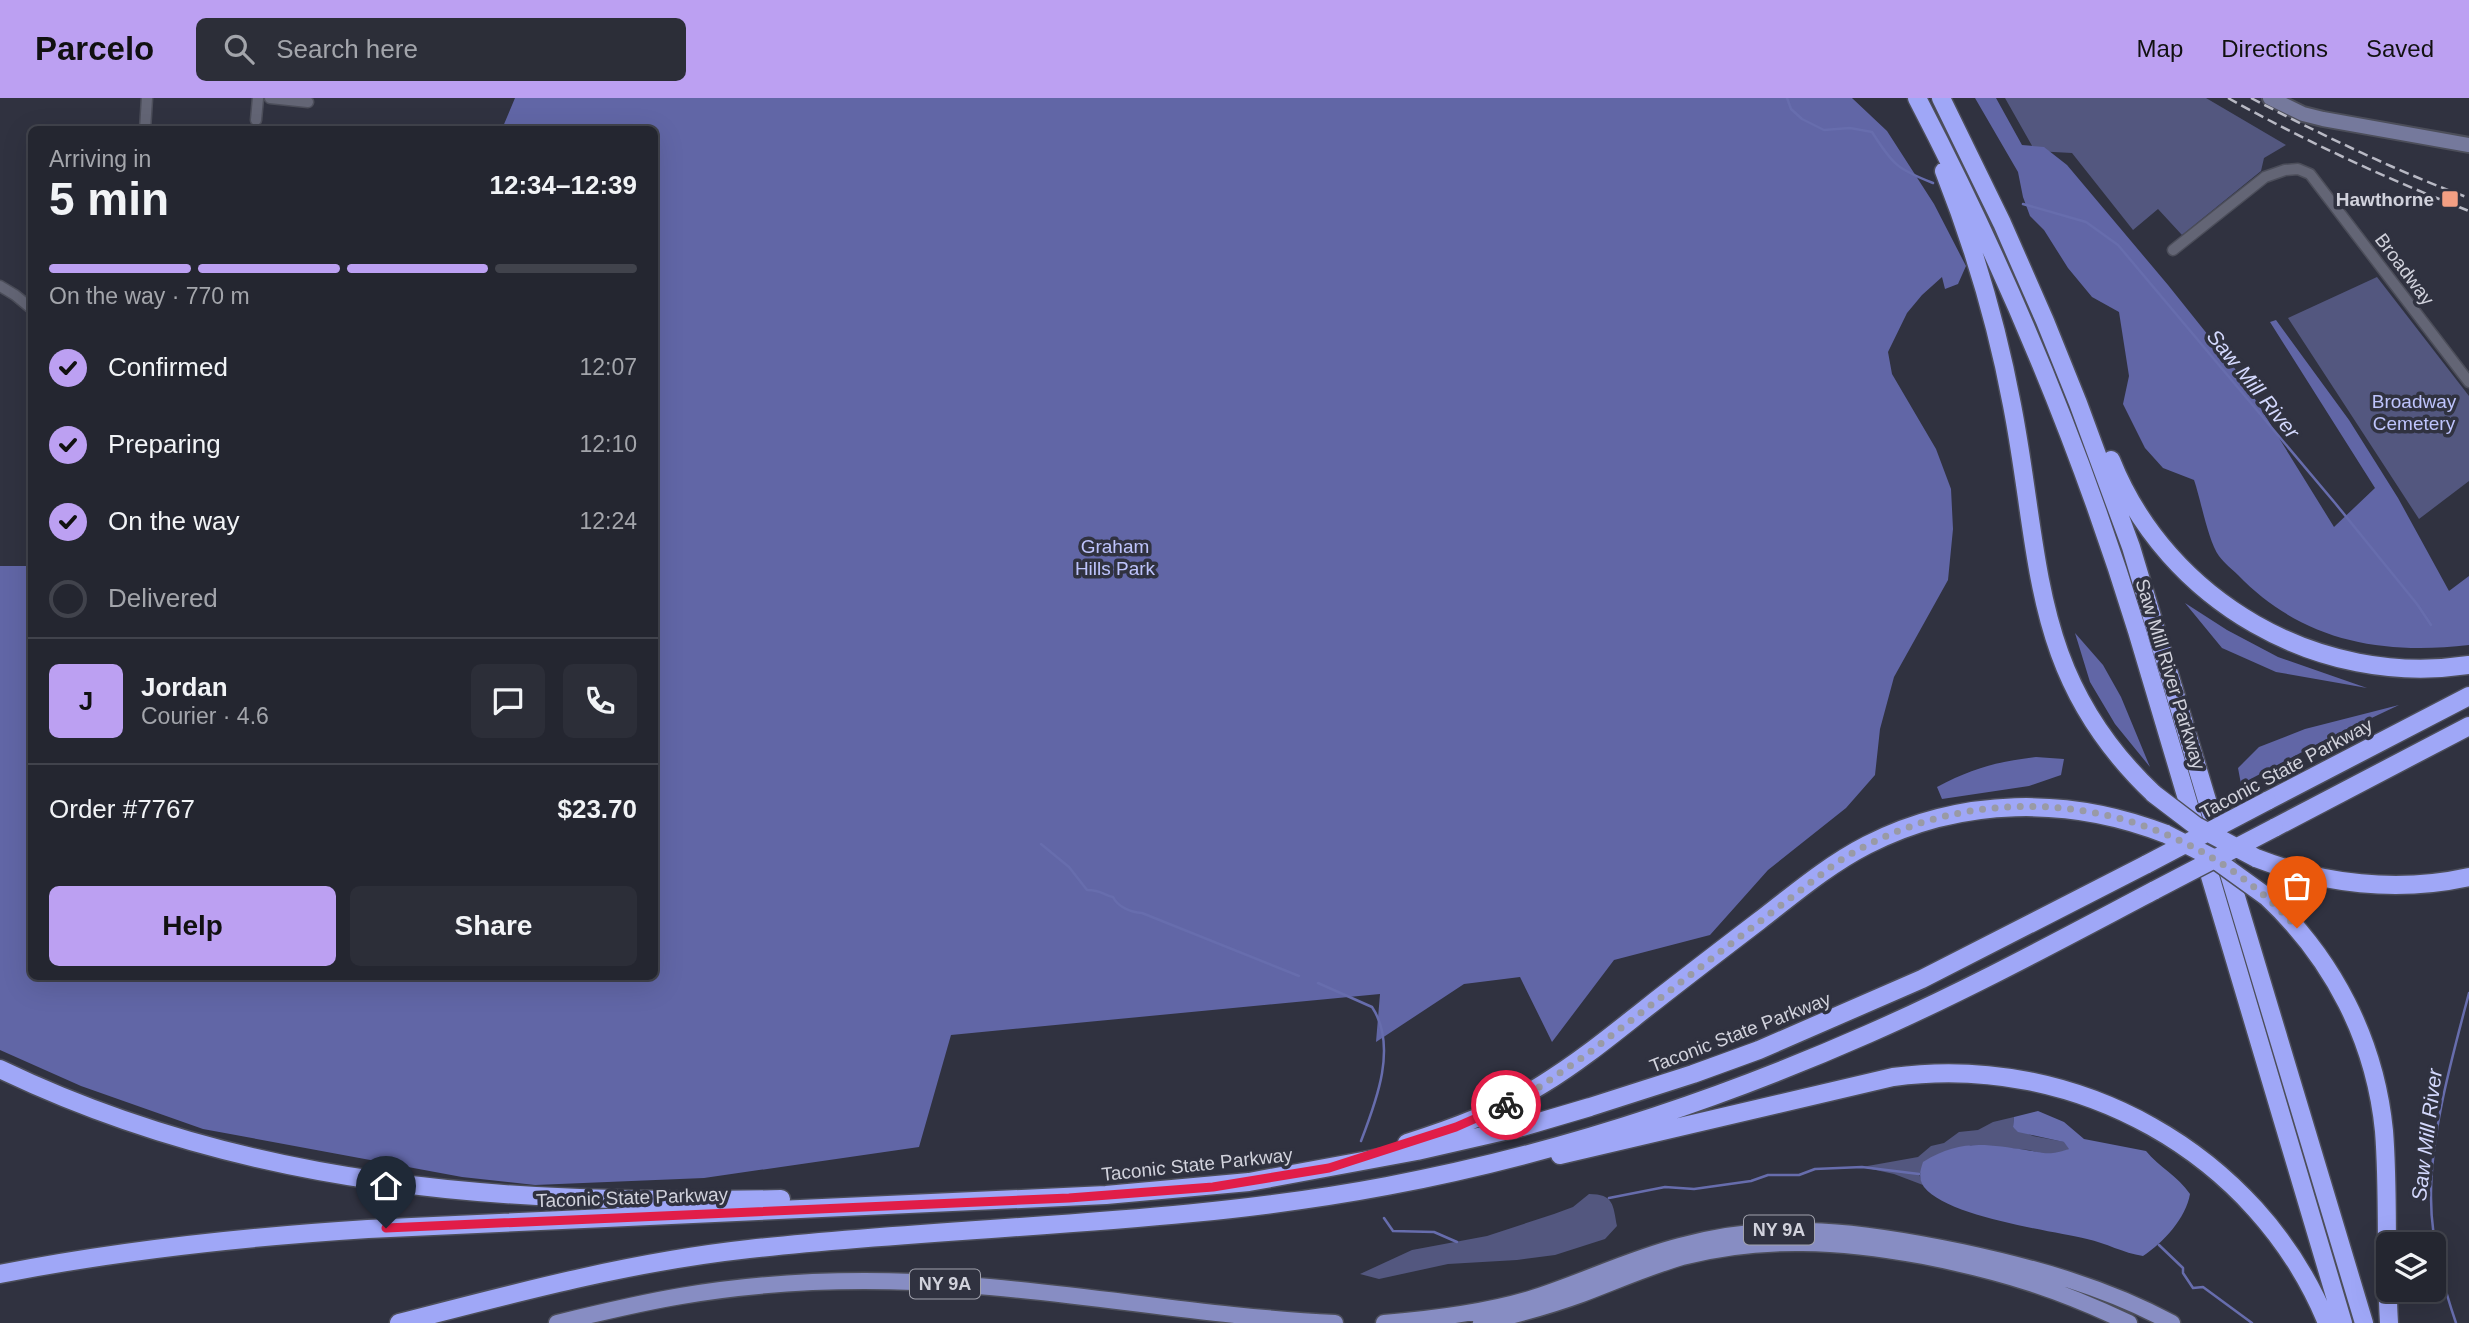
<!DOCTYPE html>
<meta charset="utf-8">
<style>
:root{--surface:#242630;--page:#2c2e38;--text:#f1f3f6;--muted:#a3a5ab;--line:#41434c;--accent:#bca0f2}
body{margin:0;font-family:Helvetica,sans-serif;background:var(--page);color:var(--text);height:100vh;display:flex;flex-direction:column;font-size:26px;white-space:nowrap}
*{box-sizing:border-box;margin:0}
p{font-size:23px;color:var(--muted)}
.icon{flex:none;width:38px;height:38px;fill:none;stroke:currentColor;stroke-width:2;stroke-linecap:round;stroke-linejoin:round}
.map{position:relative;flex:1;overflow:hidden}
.drawer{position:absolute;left:28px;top:28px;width:630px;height:854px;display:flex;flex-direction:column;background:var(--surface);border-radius:10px;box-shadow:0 7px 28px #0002,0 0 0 2px var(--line)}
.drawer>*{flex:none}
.controls{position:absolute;left:2376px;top:1134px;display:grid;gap:14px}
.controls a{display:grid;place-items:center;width:70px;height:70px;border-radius:10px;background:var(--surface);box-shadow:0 7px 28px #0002,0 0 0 2px var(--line);font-size:35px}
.pin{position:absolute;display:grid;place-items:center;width:60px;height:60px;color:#fff;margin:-72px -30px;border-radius:50% 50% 50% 0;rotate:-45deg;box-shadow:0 0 7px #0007}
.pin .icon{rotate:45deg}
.courier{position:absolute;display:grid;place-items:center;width:70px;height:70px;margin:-35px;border:5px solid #e11d48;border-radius:50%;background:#fff;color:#222;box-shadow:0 2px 9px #0007}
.overview em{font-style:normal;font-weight:700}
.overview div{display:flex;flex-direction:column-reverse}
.overview{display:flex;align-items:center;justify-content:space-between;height:119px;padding:0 21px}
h1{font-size:46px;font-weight:700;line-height:52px}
.bar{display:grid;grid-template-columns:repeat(4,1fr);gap:10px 7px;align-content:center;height:84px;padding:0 21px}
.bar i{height:9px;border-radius:5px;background:var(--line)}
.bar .on{background:var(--accent)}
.bar p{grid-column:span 4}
.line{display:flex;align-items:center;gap:18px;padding:0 21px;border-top:2px solid var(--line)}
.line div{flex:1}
.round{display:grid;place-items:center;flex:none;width:74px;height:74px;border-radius:10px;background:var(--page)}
ol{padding:0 21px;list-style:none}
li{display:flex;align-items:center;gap:21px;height:77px}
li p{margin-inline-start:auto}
li .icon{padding:7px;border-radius:50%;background:var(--accent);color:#111;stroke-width:4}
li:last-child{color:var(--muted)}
li i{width:38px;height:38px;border:4px solid var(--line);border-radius:50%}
.button{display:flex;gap:14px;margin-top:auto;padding:14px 21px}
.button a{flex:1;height:80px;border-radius:10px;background:var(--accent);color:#111;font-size:28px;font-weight:700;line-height:80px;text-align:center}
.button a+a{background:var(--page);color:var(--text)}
header{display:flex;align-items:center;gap:42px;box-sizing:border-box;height:98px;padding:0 35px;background:var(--accent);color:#111}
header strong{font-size:33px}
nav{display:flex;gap:38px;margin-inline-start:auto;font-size:24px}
.search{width:490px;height:63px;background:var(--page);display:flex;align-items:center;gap:18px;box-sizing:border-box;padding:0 24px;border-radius:10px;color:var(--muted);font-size:26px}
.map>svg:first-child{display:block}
.green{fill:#53577f}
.forest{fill:#6166a6}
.water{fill:#676dad}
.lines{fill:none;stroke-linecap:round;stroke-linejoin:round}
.stream{stroke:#676dad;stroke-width:2.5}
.street-casing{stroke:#4c4e5a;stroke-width:13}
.secondary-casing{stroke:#4c4e5a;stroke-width:18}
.primary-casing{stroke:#4c4e5a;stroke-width:19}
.highway-casing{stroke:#4c4e5a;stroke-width:21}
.street{stroke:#636575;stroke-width:10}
.secondary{stroke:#75799c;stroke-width:14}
.primary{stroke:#878dc3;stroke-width:16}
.highway{stroke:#9fa7f7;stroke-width:18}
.rail{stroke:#b8b9c4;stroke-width:2.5;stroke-dasharray:10 5;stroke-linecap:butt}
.highway-bridge-casing{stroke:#4c4e5a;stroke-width:21;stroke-linecap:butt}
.highway-bridge{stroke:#9fa7f7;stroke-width:18}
.done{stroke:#999aa5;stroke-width:7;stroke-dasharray:0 12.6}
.route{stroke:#e11d48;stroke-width:9}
.poi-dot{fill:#f39f83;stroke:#303240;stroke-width:2.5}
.labels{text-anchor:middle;stroke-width:7;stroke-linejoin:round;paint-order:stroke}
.shield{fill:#303240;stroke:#a1a2ad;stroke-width:2}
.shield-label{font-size:18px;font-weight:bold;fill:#d1d2dc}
.poi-label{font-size:19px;font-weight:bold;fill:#d1d2dc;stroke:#303240;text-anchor:end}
.street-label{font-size:19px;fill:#d1d2dc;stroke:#303240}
.park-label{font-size:19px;fill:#bec4fc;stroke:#303240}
.water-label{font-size:21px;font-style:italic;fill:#d3d8fd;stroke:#303240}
</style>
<header>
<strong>Parcelo</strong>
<div class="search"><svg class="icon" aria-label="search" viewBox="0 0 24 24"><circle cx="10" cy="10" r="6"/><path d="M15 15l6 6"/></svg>Search here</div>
<nav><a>Map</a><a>Directions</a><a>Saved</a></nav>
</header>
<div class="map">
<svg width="2469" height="1225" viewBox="0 0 2469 1225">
<rect width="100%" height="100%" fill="#303240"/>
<path class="green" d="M2005 0H2206L2286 47 2264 60 2261 73 2182 137 2158 111 2133 132 2072 55 2035 53Z
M2377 179 2469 298V383L2419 421 2288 220Z
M2014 1019 2013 1029 2033 1038 2065 1044 2070 1051 2050 1058 2029 1052 1971 1047 1919 1076 1923 1087 1894 1076 1862 1069 1918 1059 1931 1048 1944 1045 1959 1034 1978 1032 1993 1024Z
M1589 1096C1614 1096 1613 1107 1617 1128L1605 1141 1555 1157 1517 1162 1448 1166 1379 1181 1360 1176 1412 1152 1487 1138 1554 1116 1573 1109Z"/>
<path class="forest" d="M515 0H1852L1887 33 1934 106 1966 168 1958 186 1945 191 1942 179 1922 197 1907 215 1888 254 1892 276 1936 351 1951 391 1953 431 1948 482 1894 579 1880 631 1875 677 1846 710 1768 772 1710 837 1614 862 1552 944 1520 879 1464 886 1376 944 1380 896 951 937 919 1049 704 1080 535 1087 462 1079 203 1031 81 988 0 952V468H31L32 878H654V32L502 31Z
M1975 0H1996L2022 47 2044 49 2067 67 2168 187 2240 277 2334 429 2375 390 2270 224 2276 222 2349 322 2398 400 2449 493 2469 478V547C2380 557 2302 543 2238 477 2232 471 2224 465 2219 458 2208 443 2201 402 2194 382L2163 370 2145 350 2123 306 2129 278 2119 214 2092 199 2068 170 2044 132 2030 118 2023 99 2018 74Z
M2185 505 2227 532 2278 559 2367 590 2276 574 2222 550Z
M2075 535 2103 567 2121 599 2150 669 2115 626 2090 584Z
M2399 607 2323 643 2241 686 2238 670 2259 649 2305 631Z
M2036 659 2064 661 2061 677 2029 688 1942 701 1937 689C1973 670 1996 664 2036 659Z"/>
<path class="water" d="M2038 1013 2064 1024 2084 1041 2146 1053C2159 1069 2178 1078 2190 1096 2186 1120 2163 1145 2143 1158 2123 1155 2106 1145 2087 1141 2048 1132 1948 1119 1924 1089 1918 1080 1920 1073 1923 1064 1959 1041 1986 1046 2026 1052 2047 1055 2048 1058 2069 1051L2064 1044 2018 1034 2013 1029 2014 1019Z"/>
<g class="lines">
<path class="stream" d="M1787 0 1791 11 1802 21 1824 32 1850 30 1872 34C1893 67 1897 71 1933 85
M2023 106 2086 124 2118 147 2335 405 2417 506 2431 527
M1041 746 1069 769 1087 792C1103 792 1102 797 1113 799 1118 809 1130 814 1142 815L1299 878
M1318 885 1372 909C1398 948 1376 1004 1361 1043
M1609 1100 1665 1089 1694 1091 1751 1083 1768 1077H1799L1815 1071 1862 1069 1919 1076
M1384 1120 1393 1133 1434 1134 1457 1144
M2159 1147 2183 1170V1175L2193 1190 2203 1189 2252 1225
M2456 1225C2443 1187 2431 1140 2431 1100 2430 1037 2453 956 2469 895"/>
<g class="street-casing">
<path id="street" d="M270 0 308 4
M256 22 258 0
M145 32 147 0
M2173 152 2265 79 2285 72 2298 71 2310 76 2469 284
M0 188 15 197 32 211"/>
</g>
<g class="secondary-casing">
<path id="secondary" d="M2270 0 2303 16 2323 21 2469 47"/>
</g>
<g class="primary-casing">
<path id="primary" d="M557 1225C598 1215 639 1205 681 1198 774 1182 872 1180 966 1187 1089 1196 1211 1219 1335 1225
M1384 1225C1433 1221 1483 1215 1530 1201 1581 1185 1629 1161 1680 1148 1777 1121 1866 1134 1962 1154 2036 1170 2105 1189 2172 1225
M1481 1225C1516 1217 1549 1208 1582 1196 1616 1183 1648 1169 1682 1159 1763 1138 1842 1143 1923 1158 2000 1173 2058 1191 2129 1225"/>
</g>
<g class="highway-casing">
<path id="highway" d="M1917 0C2006 171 2080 348 2137 533L2343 1225
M1941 0 2002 125 2045 223 2078 305 2131 449 2364 1225
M1944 73C1974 149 1997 227 2012 307 2042 461 2029 578 2154 696
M2111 362C2167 503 2319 590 2469 567
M2267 703 2469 598
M2274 730 2469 628
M2256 760C2323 786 2397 795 2469 779
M2267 799C2333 861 2375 942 2384 1033 2389 1096 2385 1161 2389 1225
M0 971C250 1091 509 1107 781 1101
M1407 1045C1454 1030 1500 1013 1543 986 1579 964 1612 937 1645 911 1683 881 1721 852 1759 823 1794 796 1828 767 1867 747 1961 699 2069 698 2166 736
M1560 1057 1893 979C2074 954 2257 1054 2327 1225
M0 1176C121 1152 244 1139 368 1131L1106 1097 1249 1084 1417 1053 1522 1029 1590 1009 1693 976 1759 952 1922 881 2147 766
M399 1225C515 1195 630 1164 749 1151 962 1127 1176 1128 1387 1088 1552 1057 1714 1004 1868 936 1966 893 2060 842 2155 792"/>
</g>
<use href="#street" class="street"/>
<use href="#secondary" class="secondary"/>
<use href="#primary" class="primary"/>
<use href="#highway" class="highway"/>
<path class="rail" d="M2228 0C2307 44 2385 80 2469 113
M2251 0C2322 37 2394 72 2469 100"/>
<g class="highway-bridge-casing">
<path id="highway-bridge" d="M2154 696 2196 728 2256 760
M2166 736 2213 760 2267 799
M2147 766 2267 703
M2155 792 2274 730"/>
</g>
<use href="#highway-bridge" class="highway-bridge"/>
</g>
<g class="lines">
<path class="done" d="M1506 1007 1541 988 1586 957 1836 765C1985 669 2179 698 2297 830"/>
<path class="route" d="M386 1130 1069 1100 1213 1089 1329 1070 1456 1029 1506 1007"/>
</g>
<rect class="poi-dot" x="2441" y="92" width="18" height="18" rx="3.5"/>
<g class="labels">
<g class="shield">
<rect x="1744" y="1117.5" width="70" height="29" rx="5"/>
<rect x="910" y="1171.5" width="70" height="29" rx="5"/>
</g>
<g class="shield-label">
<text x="1779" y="1138">NY 9A</text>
<text x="945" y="1192">NY 9A</text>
</g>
<g class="poi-label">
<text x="2434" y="108">Hawthorne</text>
</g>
<g class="street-label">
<text transform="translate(2405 171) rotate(53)" y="7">Broadway</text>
<text transform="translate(2171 576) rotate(73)" y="7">Saw Mill River Parkway</text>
<text transform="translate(2286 670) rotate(-28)" y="7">Taconic State Parkway</text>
<text transform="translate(1740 934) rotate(-21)" y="7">Taconic State Parkway</text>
<text transform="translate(1197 1066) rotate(-6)" y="7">Taconic State Parkway</text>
<text transform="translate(632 1099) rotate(-2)" y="7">Taconic State Parkway</text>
</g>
<g class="park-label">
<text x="2414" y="310">Broadway<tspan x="2414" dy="22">Cemetery</tspan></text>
<text x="1115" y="455">Graham<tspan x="1115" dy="22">Hills Park</tspan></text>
</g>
<g class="water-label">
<text transform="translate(2253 286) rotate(51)" y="7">Saw Mill River</text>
<text transform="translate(2427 1037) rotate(-83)" y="7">Saw Mill River</text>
</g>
</g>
</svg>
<div class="controls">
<a><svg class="icon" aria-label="layers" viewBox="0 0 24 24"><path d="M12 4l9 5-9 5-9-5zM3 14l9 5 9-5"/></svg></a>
</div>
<div class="pin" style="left:2297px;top:830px;background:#ea580c"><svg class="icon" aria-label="bag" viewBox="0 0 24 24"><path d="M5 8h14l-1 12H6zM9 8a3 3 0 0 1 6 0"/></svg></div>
<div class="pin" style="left:386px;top:1130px;background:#1f2937"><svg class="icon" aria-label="home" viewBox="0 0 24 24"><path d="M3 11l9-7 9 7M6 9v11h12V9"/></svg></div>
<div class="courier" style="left:1506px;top:1007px"><svg class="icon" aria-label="bike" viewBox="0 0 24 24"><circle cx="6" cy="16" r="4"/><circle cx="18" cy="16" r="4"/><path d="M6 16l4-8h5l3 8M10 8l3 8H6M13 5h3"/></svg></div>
<section class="drawer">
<div class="overview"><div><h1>5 min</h1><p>Arriving in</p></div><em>12:34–12:39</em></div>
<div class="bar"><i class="on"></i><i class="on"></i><i class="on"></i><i></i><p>On the way · 770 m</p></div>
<ol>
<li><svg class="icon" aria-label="check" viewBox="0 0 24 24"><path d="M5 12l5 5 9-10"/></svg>Confirmed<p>12:07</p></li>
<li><svg class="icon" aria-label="check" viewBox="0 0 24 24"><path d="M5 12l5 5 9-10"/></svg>Preparing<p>12:10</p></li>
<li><svg class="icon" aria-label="check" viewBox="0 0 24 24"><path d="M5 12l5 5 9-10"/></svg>On the way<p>12:24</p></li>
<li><i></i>Delivered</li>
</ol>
<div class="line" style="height:126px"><b class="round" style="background:var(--accent);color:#111">J</b><div><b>Jordan</b><p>Courier · 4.6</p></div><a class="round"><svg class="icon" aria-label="chat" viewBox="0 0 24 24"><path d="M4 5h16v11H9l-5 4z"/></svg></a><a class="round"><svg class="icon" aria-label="phone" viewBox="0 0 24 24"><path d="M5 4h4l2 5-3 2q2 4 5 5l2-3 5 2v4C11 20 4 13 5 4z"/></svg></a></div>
<div class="line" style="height:91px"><div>Order #7767</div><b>$23.70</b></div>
<div class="button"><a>Help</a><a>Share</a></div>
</section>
</div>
